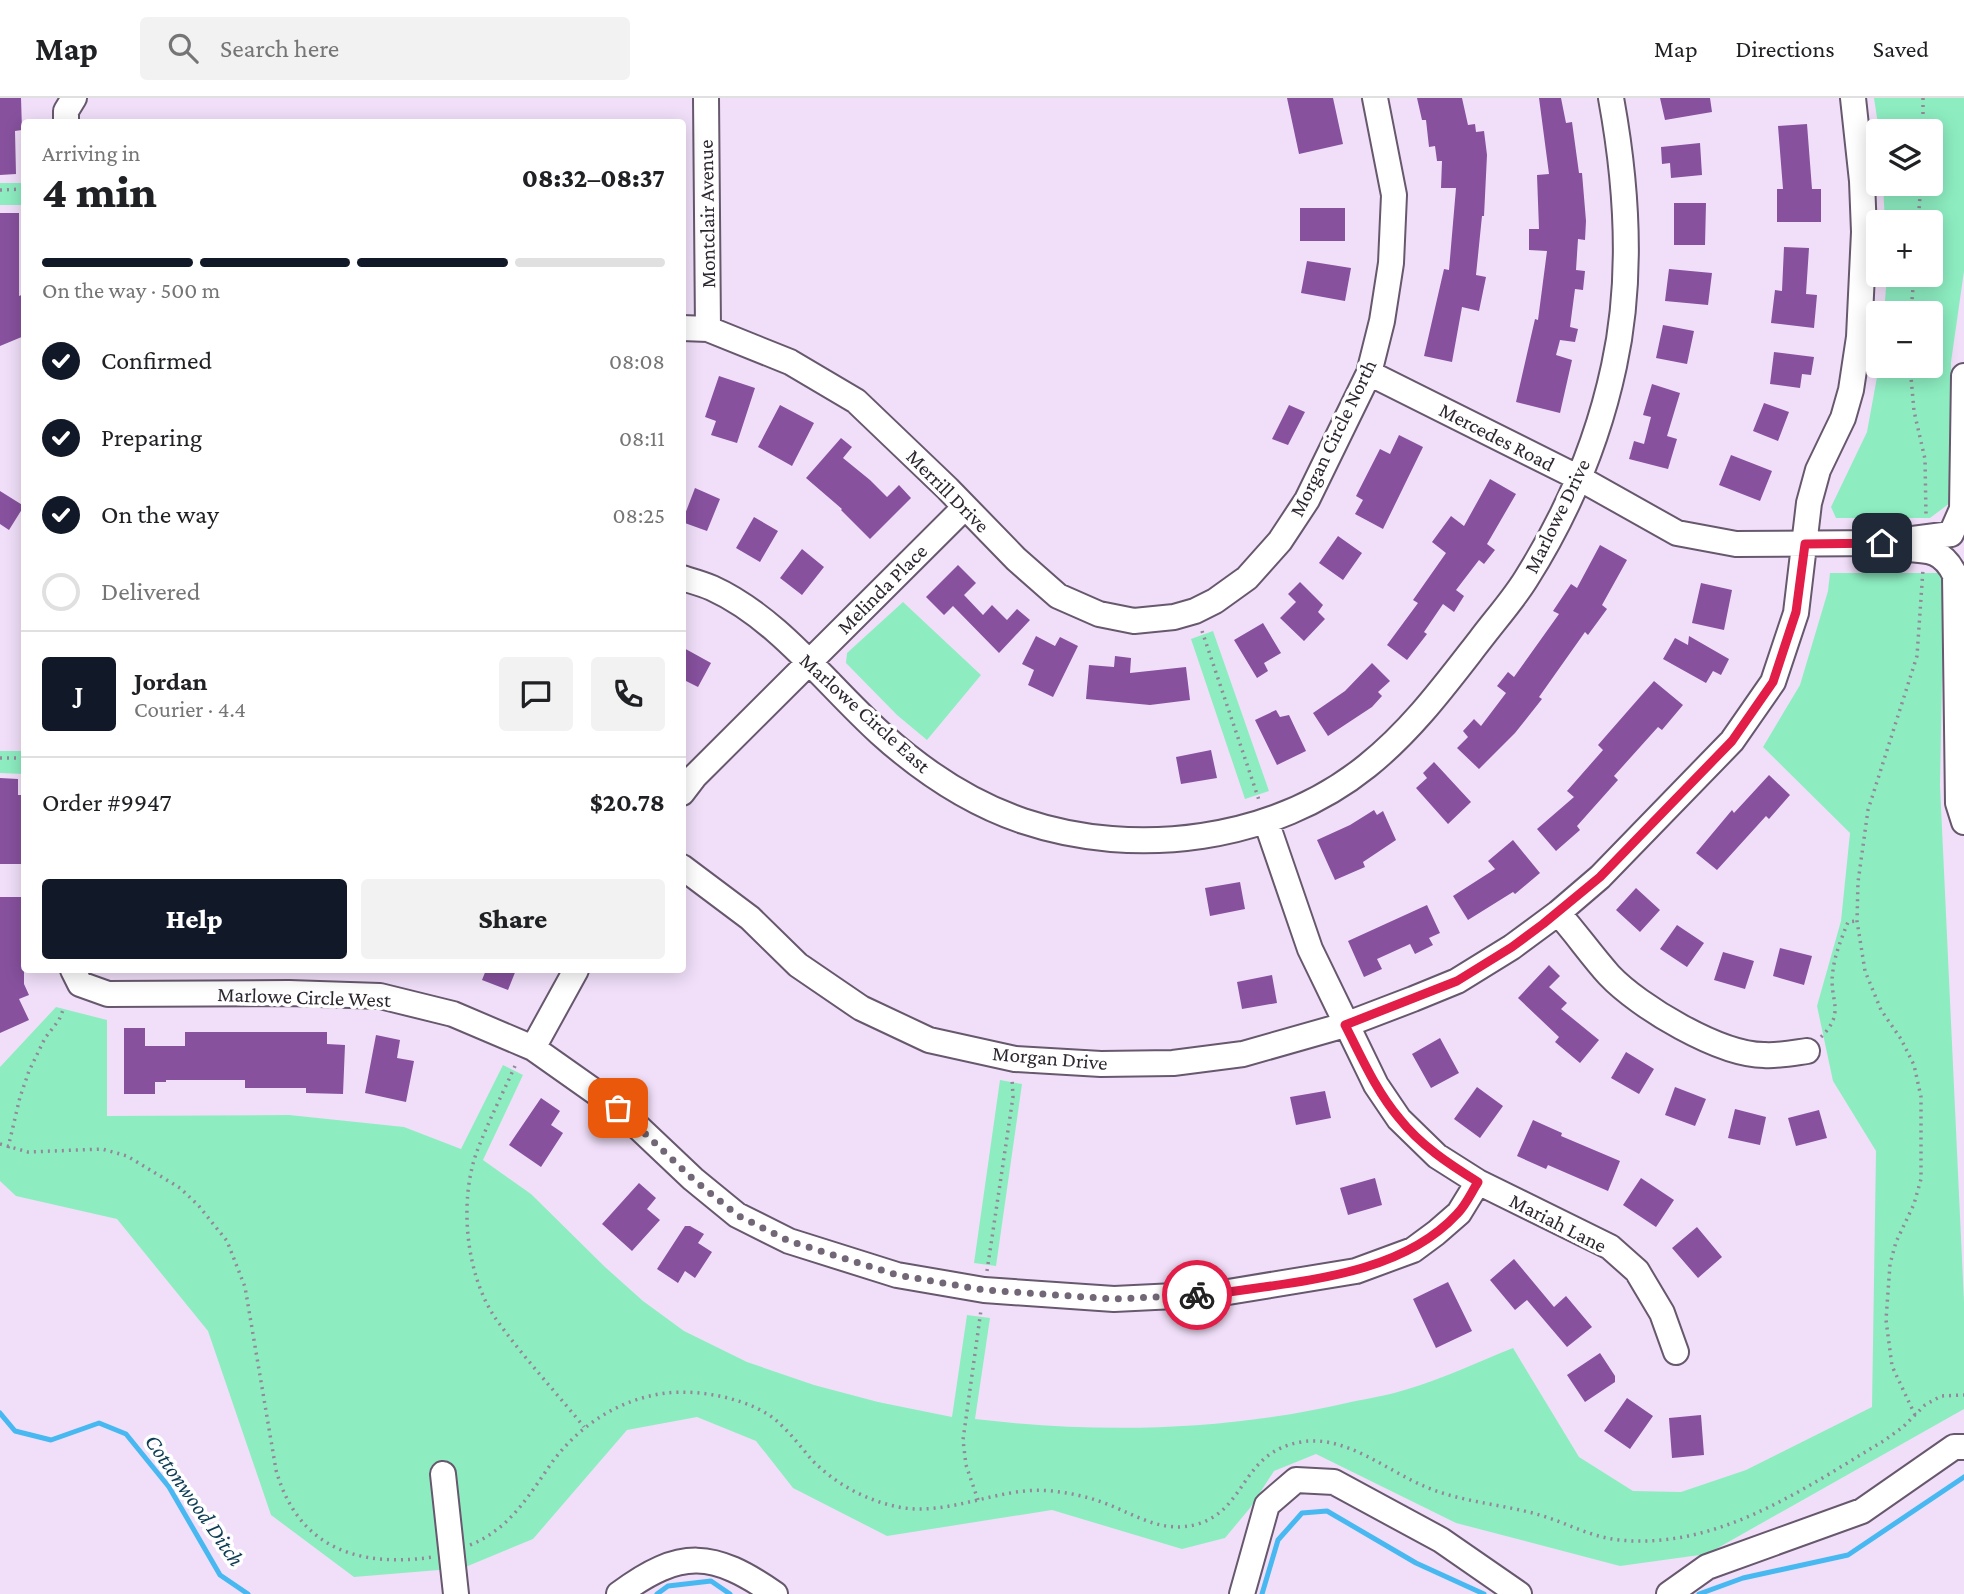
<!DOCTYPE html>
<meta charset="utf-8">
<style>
:root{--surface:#fff;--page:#f2f2f2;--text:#202124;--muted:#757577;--line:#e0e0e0;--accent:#111827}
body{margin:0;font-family:"Crimson Pro",serif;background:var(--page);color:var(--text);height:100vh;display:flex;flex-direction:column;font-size:26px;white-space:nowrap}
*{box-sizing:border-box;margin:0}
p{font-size:23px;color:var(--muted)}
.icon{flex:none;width:38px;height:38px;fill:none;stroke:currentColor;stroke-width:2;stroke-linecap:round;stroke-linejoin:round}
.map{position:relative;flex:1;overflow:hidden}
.side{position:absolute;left:21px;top:21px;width:665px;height:854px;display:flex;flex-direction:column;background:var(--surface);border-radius:7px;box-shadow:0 4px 18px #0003}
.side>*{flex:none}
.controls{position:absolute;left:1866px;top:21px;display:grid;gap:14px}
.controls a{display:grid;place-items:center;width:77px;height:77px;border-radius:7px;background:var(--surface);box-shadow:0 4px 18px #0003;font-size:35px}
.pin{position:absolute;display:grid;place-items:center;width:60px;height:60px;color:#fff;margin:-30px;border-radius:14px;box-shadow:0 4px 10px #0006}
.courier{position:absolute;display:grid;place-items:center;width:70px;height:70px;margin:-35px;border:5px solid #e11d48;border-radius:50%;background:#fff;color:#222;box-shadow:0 2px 9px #0007}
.summary em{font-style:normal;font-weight:800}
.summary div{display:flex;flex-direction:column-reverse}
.summary{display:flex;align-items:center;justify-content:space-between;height:119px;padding:0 21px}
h1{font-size:46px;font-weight:800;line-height:52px}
.bar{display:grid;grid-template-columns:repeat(4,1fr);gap:10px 7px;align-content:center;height:84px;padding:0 21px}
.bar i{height:9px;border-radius:5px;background:var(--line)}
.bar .current{background:var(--accent)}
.bar p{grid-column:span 4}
.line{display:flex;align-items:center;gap:18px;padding:0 21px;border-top:2px solid var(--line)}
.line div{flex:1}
.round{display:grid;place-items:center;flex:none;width:74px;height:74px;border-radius:7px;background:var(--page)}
ol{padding:0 21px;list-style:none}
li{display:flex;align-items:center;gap:21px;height:77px}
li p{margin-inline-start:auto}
li .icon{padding:7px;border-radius:50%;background:var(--accent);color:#fff;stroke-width:4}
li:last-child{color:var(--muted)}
li i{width:38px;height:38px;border:4px solid var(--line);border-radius:50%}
.cta{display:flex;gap:14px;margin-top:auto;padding:14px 21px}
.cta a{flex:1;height:80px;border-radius:7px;background:var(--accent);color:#fff;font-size:28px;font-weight:800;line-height:80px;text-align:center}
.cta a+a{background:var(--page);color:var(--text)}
header{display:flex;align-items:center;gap:42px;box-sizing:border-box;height:98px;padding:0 35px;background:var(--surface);border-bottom:2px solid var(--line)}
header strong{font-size:33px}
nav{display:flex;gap:38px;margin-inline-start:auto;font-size:24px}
.search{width:490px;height:63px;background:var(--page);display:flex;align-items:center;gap:18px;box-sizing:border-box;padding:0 24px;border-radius:7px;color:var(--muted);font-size:26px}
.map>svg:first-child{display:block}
.green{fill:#8dedc1}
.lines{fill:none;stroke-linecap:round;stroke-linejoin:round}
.stream{stroke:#48b8f1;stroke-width:5}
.building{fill:#87519e}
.minor-casing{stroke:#67586e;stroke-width:28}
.path{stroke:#938799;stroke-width:3.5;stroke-dasharray:2 5;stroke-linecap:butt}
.minor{stroke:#fff;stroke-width:24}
.done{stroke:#726776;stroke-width:7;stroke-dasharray:0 12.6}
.route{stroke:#e11d48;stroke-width:9}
.labels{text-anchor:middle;stroke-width:7;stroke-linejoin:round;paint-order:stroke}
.street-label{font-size:21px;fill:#2d2730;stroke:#fff}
.water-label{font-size:23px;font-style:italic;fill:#0c3c54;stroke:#fff}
</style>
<header>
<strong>Map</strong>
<div class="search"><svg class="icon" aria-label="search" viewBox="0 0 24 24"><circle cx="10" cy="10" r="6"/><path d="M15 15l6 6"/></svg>Search here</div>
<nav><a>Map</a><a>Directions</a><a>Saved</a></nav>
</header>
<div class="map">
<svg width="1964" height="1496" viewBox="0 0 1964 1496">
<rect width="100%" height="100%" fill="#f1dff9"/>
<path class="green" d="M1874 0H1964V173L1951 264 1950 405 1930 420H1836L1831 409 1867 334 1879 268H1930V215H1884L1887 177H1930V124H1885L1883 86H1930V33H1879Z
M0 85H24V107H0Z
M1830 475H1944L1940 687 1964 1204V1311L1707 1456 1620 1468 1456 1425 1316 1356 1274 1373 1250 1410 1225 1440 1182 1451 1052 1412 887 1438 793 1390 756 1343 697 1319 627 1332 533 1441 463 1470 354 1479 271 1417 208 1233 117 1121 16 1098 0 1083V969L56 909 107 922V1018L289 1017 404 1029 461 1051 503 967 523 977 483 1062 531 1096 605 1169 643 1203 684 1233 747 1264 814 1287 878 1304 952 1319 967 1217 990 1220 975 1321C1102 1336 1227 1333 1351 1304 1370 1300 1390 1297 1408 1291 1444 1280 1478 1264 1513 1250L1579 1359 1633 1393 1681 1394 1746 1372 1872 1309 1876 1053 1833 983 1817 908 1841 823 1850 735 1763 649 1800 587 1828 493Z
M903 504 981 577 927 642 897 617 846 565 847 555Z
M1213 533 1269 693 1245 701 1191 541Z
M0 653H24V676L0 675Z
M1000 982 1022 986 996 1168 974 1165Z"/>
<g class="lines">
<path class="stream" d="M0 1315 15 1333 51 1342 99 1325 126 1336 169 1389 220 1477 248 1496
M657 1496 668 1488 711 1483 730 1496
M1262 1496 1278 1442 1302 1415 1327 1413 1416 1465 1484 1496
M1699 1496 1743 1480 1848 1457 1964 1379"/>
</g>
<path class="building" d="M0 0H21L22 32 15 33 16 76 0 77Z
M1287 0H1333L1343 46 1299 56Z
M1417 0H1462L1468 27 1475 26 1476 34 1484 33 1487 57 1484 118H1482L1476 177 1486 179 1479 213 1462 209 1452 264 1424 258 1444 171 1449 172 1456 90H1441L1442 63H1437L1435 48 1429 49 1426 22H1422Z
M1539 0H1561L1566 25 1572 24 1579 75H1582L1586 123 1585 142 1578 141 1576 172 1585 173 1583 192 1575 191 1570 229 1578 231 1575 244 1560 242 1556 257 1572 262 1560 315 1516 304 1535 221 1538 222 1547 153 1529 152V131H1539L1537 77 1549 76Z
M1660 0H1710L1712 14 1665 22Z
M1807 26 1812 91H1821V124H1777V91H1783L1778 28Z
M1700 45 1702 77 1671 80 1670 65 1662 66 1661 49Z
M1674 105H1706L1705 147H1674Z
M1300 110H1345V143H1300Z
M0 115H19V198L24 196V238L0 248Z
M1784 149 1809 150 1806 196 1817 197 1814 230 1771 225 1775 192 1782 193Z
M1307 163 1351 170 1345 203 1301 195Z
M1669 171 1712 175 1708 207 1665 203Z
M1663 227 1694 233 1687 266 1656 260Z
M1774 254 1814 259 1811 277 1802 276 1800 290 1770 286Z
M719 278 755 290 737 345 711 337 716 323 705 319Z
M1652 286 1680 295 1667 338 1677 341 1668 371 1629 361 1634 343 1644 346 1651 319 1643 317Z
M1764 305 1789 314 1778 343 1753 333Z
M780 307 814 325 792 368 758 349Z
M1289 307 1305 314 1288 347 1272 341Z
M1399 337 1423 349 1383 431 1355 416 1363 402 1356 398 1380 351 1390 356Z
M841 340 852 349 843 360 870 382 887 399 899 387 911 400 870 441 841 412 842 411 806 380Z
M1731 357 1772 373 1760 403 1719 387Z
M1490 381 1516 396 1487 446 1495 452 1484 466 1479 462 1456 492 1464 498 1454 514 1443 506 1424 534 1427 536 1407 562 1387 547 1418 505 1413 502 1446 455 1432 444 1451 418 1464 428Z
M695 390 720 401 707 433 682 424Z
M0 393 24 408 9 432 0 426Z
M754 419 778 433 760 464 736 450Z
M1338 438 1362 455 1343 482 1319 465Z
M1600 447 1627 462 1602 507 1607 511 1588 537 1585 534 1539 599 1542 601 1515 635 1479 671 1457 650 1468 639 1463 633 1474 621 1481 628 1506 595 1497 588 1508 574 1514 579 1559 516 1553 513 1571 486 1577 490Z
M802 451 824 469 802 497 780 480Z
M958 467 976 485 964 497 983 517 992 507 1007 522 1017 511 1030 522 999 555 953 508 944 517 926 499Z
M1300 484 1323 507 1318 514 1325 521 1304 543 1280 520 1296 504 1288 496Z
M1701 485 1732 492 1724 532 1692 525Z
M1263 525 1281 555 1264 565 1268 573 1257 580 1234 542Z
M1036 538 1055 548 1060 539 1078 548 1053 599 1028 587 1034 572 1022 566Z
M1689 538 1729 561 1721 577 1713 573 1706 585 1663 561 1675 540 1688 547Z
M682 549 711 565 698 589 682 581Z
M1115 558 1131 560 1130 575 1186 569 1190 602 1150 607 1086 601 1089 567 1114 569Z
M1372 565 1390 583 1378 594 1382 598 1372 609 1328 638 1313 615 1345 593Z
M1654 583 1683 607 1662 632 1658 629 1614 678 1618 682 1577 728 1580 732 1556 753 1537 731 1574 699 1567 693 1603 652 1598 647Z
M1276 612 1280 619 1289 617 1306 653 1277 667 1255 622Z
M1211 652 1217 680 1181 686 1176 659Z
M1434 664 1471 704 1448 726 1416 690 1427 680 1423 675Z
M1769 677 1790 697 1769 721 1766 718 1717 772 1696 755 1732 712 1734 715Z
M0 680 18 681V697H24V766H0Z
M1374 712 1377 717 1383 713 1396 742 1363 764 1365 769 1335 782 1317 742 1350 727Z
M1513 742 1540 775 1515 796 1513 794 1468 822 1453 798 1495 771 1488 763Z
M1240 784 1245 811 1210 818 1205 790Z
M1636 790 1660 812 1640 834 1616 812Z
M0 799H24V886L29 897 19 901 29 922 0 935Z
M1427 807 1440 835 1429 840 1433 847 1415 856 1410 846 1377 861 1382 871 1364 879 1348 843Z
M1677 827 1704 845 1687 869 1660 851Z
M1780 850 1812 858 1804 887 1773 878Z
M1723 854 1754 863 1745 891 1714 882Z
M1549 867 1560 878 1549 889 1567 905 1561 911 1599 942 1580 965 1555 944 1559 939 1518 900Z
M486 872H516L508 892 482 882Z
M1272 877 1277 905 1242 911 1237 884Z
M124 930H145V948H185V934H327V946L345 947 343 996 306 995V990H245V982H166V984H155V996H124Z
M376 937 400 942 397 960 414 963 406 1004 365 995Z
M1440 940 1459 975 1431 990 1412 956Z
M1626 954 1654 971 1639 996 1611 980Z
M1477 989 1503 1008 1480 1040 1454 1021Z
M1675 989 1706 1001 1695 1028 1665 1017Z
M1325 993 1331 1020 1296 1027 1290 999Z
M541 1000 560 1013 551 1027 563 1035 541 1069 509 1047Z
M1735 1011 1766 1019 1760 1047 1728 1040Z
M1819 1012 1827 1040 1796 1048 1788 1020Z
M1533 1022 1562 1035 1561 1038 1620 1063 1608 1093 1548 1067 1546 1071 1517 1058Z
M1375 1080 1382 1107 1348 1117 1340 1090Z
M1641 1080 1674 1102 1656 1129 1623 1107Z
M639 1085 656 1100 647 1111 660 1122 632 1153 602 1126Z
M685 1128H690L704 1136 698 1145 712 1154 695 1180 685 1173 678 1185 657 1171Z
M1697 1129 1722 1159 1698 1180 1672 1150Z
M1514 1161 1554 1209 1566 1198 1592 1229 1567 1249 1527 1202 1515 1212 1490 1182Z
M1448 1184 1472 1233 1436 1250 1413 1201Z
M1600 1255 1615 1278V1284L1585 1304 1567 1277Z
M1627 1300 1653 1318 1630 1351 1604 1333Z
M1701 1317 1704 1357 1672 1360 1669 1320Z"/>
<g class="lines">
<g class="minor-casing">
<path id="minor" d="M706 0 708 231
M66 24V13L74 0
M682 230 708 231 790 264 856 303 948 391 1016 461 1058 498 1099 516 1134 523 1174 519 1195 513 1215 503 1247 480 1280 443 1307 402 1369 275 1382 223 1391 165 1394 97 1375 0
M1369 275 1579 380 1677 435 1736 446 1882 445 1951 436
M1951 436 1962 411 1964 278
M1903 451C1929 452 1943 452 1955 477L1958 705 1964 724
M682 480C692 483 703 486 712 490 778 520 827 587 880 635 922 673 970 705 1023 723 1136 761 1274 743 1367 668 1412 632 1445 587 1480 542 1495 522 1513 502 1526 481 1567 416 1598 343 1614 268 1633 181 1627 87 1611 0
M682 695 695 678 965 409
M1266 723 1310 851 1376 987 1399 1021 1437 1058 1478 1084 1610 1149 1637 1173 1662 1215 1676 1254
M682 769 750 820 798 867 861 910 929 942 1015 961 1101 966 1173 965 1243 956 1345 927 1413 901 1457 883 1512 849 1558 815 1600 779 1732 643 1773 584 1796 515 1809 405 1818 372 1843 320 1851 292 1859 239 1864 134 1862 83 1853 0
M1558 815C1576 835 1591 857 1609 877 1639 909 1720 957 1764 957 1778 958 1793 955 1807 953
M73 872 80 886 108 896 289 895 380 898 453 916 533 950 618 1010 693 1081 737 1117 789 1143 897 1177 984 1192 1114 1201 1216 1196 1356 1173 1413 1152 1436 1135 1459 1115 1478 1084
M533 950 576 872
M443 1376 456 1496
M619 1496C681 1450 713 1453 775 1496
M1242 1496 1267 1407 1296 1382 1334 1384 1441 1442 1519 1496
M1669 1496 1707 1469 1862 1413 1954 1349H1964"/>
</g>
<path class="path" d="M1923 0V33
M0 92 24 91
M1918 124 1921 86
M1911 215 1914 177
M1910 268 1914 313 1925 361 1926 418
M1202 533 1260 705
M0 660H24
M1821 939C1847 913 1828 903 1833 872 1835 856 1842 839 1848 824L1857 823
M515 968C502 997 487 1026 476 1056 459 1105 466 1178 496 1221 523 1259 555 1293 584 1329
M0 1046 28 1054 102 1051 127 1058 180 1090 198 1107 227 1143 245 1189 276 1372C298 1450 358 1470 433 1459
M8 1050 20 999 29 973 45 940 59 922 63 912
M987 1173 1013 999 1012 980
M1915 1317 1892 1268 1886 1222 1890 1166 1896 1144 1914 1106 1921 1081V999L1914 967 1901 941 1881 912 1865 873 1857 823 1858 784 1868 712 1917 558 1923 471
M978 1402 966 1367 963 1342 981 1212
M470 1447C510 1431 529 1397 553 1363 581 1326 620 1301 666 1295 700 1291 754 1301 779 1325 791 1336 801 1349 811 1361 833 1384 863 1401 894 1408 947 1421 999 1387 1052 1393 1071 1395 1089 1399 1107 1406 1138 1418 1163 1436 1198 1426 1247 1411 1241 1354 1301 1344 1345 1336 1387 1373 1426 1389 1464 1405 1504 1406 1543 1418 1569 1426 1591 1439 1619 1442 1718 1452 1805 1390 1885 1342L1903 1329 1925 1307 1941 1298 1964 1297"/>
<use href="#minor" class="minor"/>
</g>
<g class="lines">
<path class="done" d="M618 1010 693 1081 737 1117 789 1143 897 1177 984 1192 1114 1201 1197 1197"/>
<path class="route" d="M1197 1197 1216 1196C1296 1183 1399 1179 1457 1116 1466 1107 1471 1095 1478 1084 1449 1066 1420 1047 1399 1020 1376 993 1361 958 1345 927L1457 883 1512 849 1543 826 1600 779 1732 643 1773 584 1796 514 1805 446 1882 445"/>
</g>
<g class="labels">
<g class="street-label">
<text transform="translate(707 116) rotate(-91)" y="7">Montclair Avenue</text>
<text transform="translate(1497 339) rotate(27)" y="7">Mercedes Road</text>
<text transform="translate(1333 340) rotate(-64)" y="7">Morgan Circle North</text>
<text transform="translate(948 393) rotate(45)" y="7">Merrill Drive</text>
<text transform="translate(1557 418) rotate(-64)" y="7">Marlowe Drive</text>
<text transform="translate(882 491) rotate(-45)" y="7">Melinda Place</text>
<text transform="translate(865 615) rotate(42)" y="7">Marlowe Circle East</text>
<text transform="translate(304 899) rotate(2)" y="7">Marlowe Circle West</text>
<text transform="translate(1050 960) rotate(5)" y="7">Morgan Drive</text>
<text transform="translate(1558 1125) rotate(27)" y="7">Mariah Lane</text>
</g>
<g class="water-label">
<text transform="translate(195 1402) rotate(55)" y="8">Cottonwood Ditch</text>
</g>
</g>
</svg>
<div class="controls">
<a><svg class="icon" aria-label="layers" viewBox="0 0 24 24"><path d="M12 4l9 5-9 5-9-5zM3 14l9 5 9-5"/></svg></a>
<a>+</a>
<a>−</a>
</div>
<div class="pin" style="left:618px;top:1010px;background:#ea580c"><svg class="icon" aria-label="bag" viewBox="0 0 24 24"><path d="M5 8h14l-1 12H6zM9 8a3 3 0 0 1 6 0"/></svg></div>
<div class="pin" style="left:1882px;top:445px;background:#1f2937"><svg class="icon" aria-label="home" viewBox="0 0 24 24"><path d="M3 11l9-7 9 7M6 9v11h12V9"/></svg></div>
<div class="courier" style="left:1197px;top:1197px"><svg class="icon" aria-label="bike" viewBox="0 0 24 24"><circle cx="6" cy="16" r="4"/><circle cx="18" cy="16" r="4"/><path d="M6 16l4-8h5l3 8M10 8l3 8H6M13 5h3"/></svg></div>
<section class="side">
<div class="summary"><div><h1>4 min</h1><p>Arriving in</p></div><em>08:32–08:37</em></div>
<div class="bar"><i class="current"></i><i class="current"></i><i class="current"></i><i></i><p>On the way · 500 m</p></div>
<ol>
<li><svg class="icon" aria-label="check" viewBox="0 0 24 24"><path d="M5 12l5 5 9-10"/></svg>Confirmed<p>08:08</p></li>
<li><svg class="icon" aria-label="check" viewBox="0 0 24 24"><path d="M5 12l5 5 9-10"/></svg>Preparing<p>08:11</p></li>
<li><svg class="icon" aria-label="check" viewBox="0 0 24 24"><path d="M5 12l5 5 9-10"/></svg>On the way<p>08:25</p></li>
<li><i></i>Delivered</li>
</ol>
<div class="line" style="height:126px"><b class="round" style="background:var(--accent);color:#fff">J</b><div><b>Jordan</b><p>Courier · 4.4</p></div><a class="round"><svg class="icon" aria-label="chat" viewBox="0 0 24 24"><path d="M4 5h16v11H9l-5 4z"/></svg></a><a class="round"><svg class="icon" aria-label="phone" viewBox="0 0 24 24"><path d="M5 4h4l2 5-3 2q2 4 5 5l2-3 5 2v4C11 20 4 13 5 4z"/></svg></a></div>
<div class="line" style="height:91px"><div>Order #9947</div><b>$20.78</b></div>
<div class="cta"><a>Help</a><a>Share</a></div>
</section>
</div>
